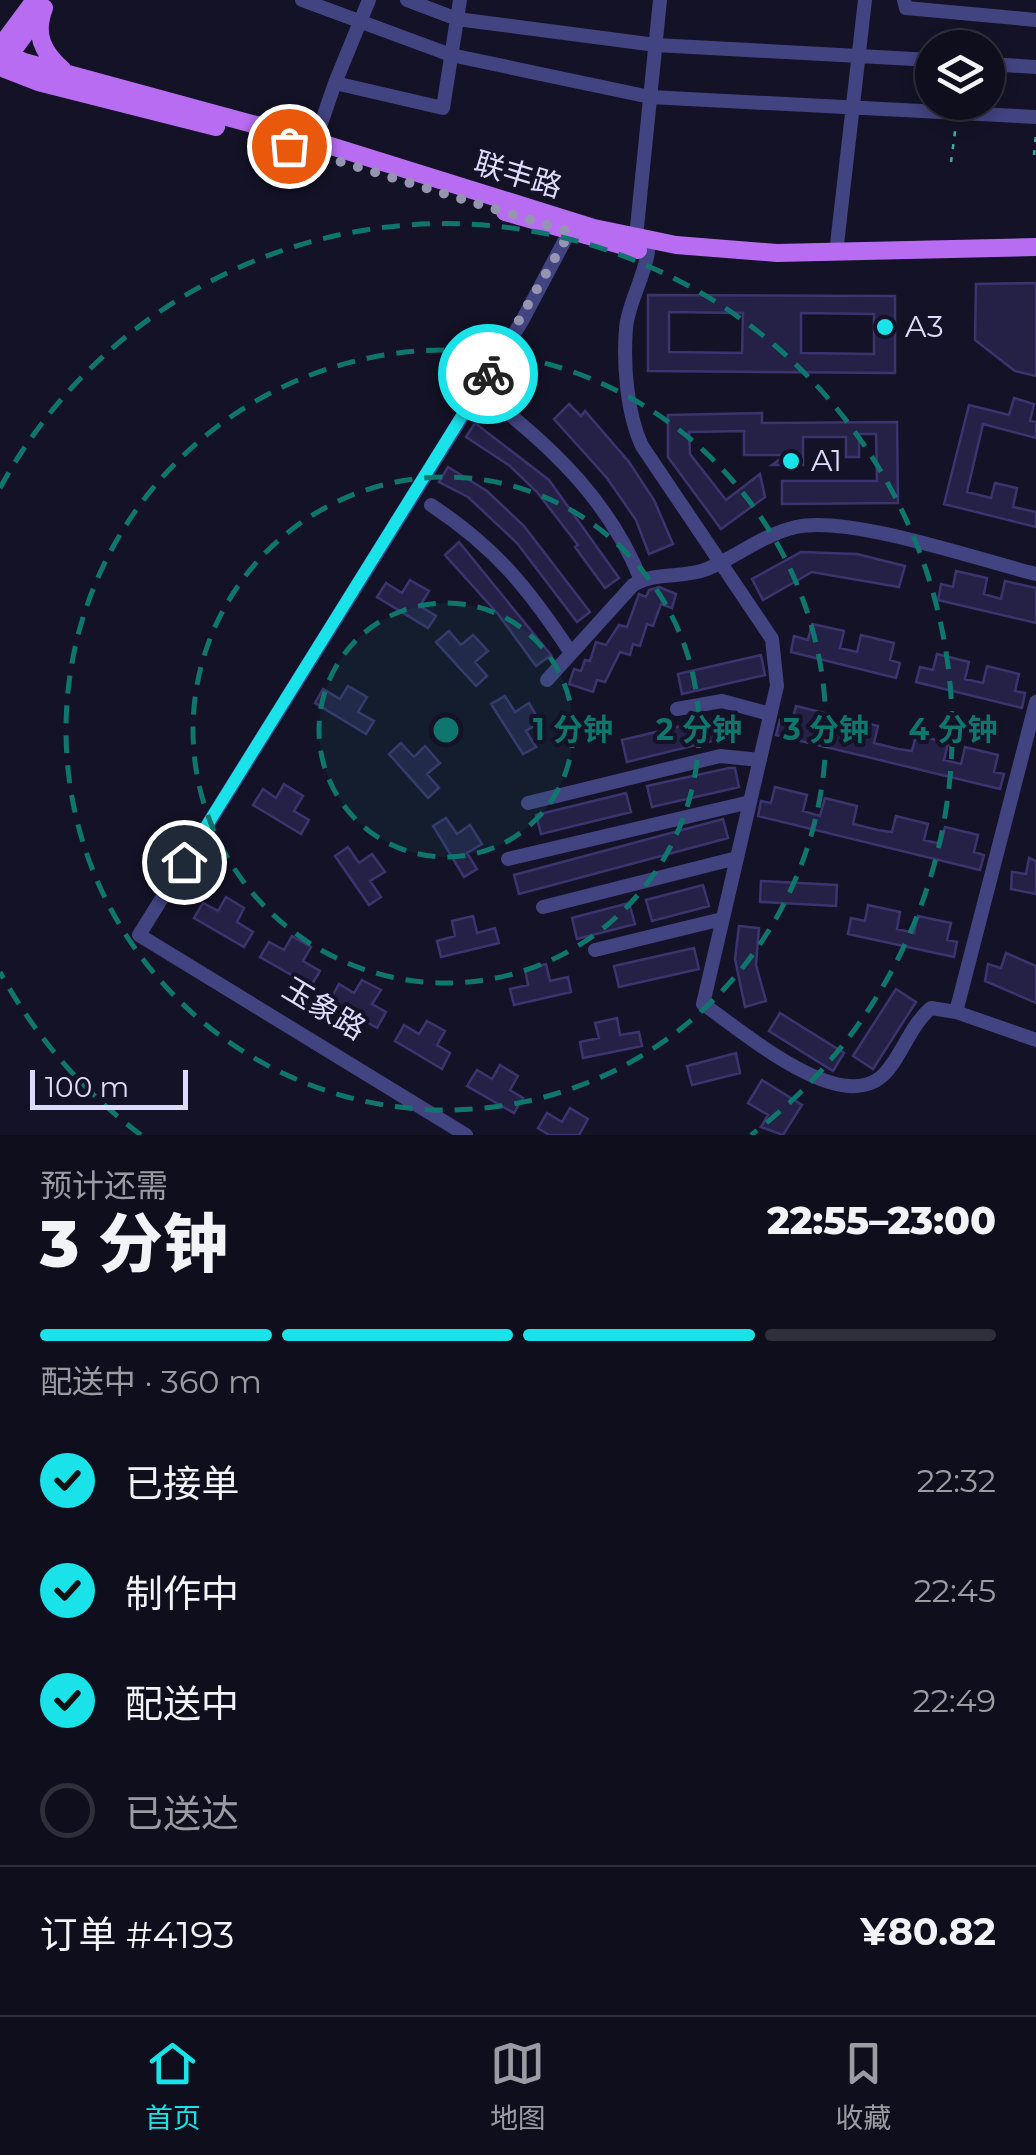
<!DOCTYPE html>
<html lang="zh">
<meta charset="utf-8">
<style>
:root{--surface:#0f0e1c;--page:#1d1c29;--text:#f1f3f6;--muted:#9b9ca3;--line:#2f2e3b;--accent:#19e2e9}
body{margin:0;font-family:Montserrat,"Noto Sans SC",sans-serif;background:var(--page);color:var(--text);height:100vh;display:flex;flex-direction:column;font-size:38px;white-space:nowrap}
*{box-sizing:border-box;margin:0}
p{font-size:32px;color:var(--muted)}
.icon{flex:none;width:55px;height:55px;fill:none;stroke:currentColor;stroke-width:2;stroke-linecap:round;stroke-linejoin:round}
.map{position:relative;height:1135px;overflow:hidden}
.side{display:flex;flex-direction:column;background:var(--surface);flex:1}
.side>*{flex:none}
.buttons{position:absolute;left:915px;top:30px;display:grid;gap:20px}
.buttons a{display:grid;place-items:center;width:90px;height:90px;border-radius:50%;background:var(--surface);box-shadow:0 5px 15px #0003,0 0 0 2px var(--line);font-size:50px}
.scale{position:absolute;left:30px;bottom:25px;width:158px;box-sizing:border-box;padding-left:10px;border:5px solid #dcdbfc;border-top:0;font-size:28px;line-height:35px;white-space:nowrap;color:#dcdbfc;-webkit-text-stroke:8px #141226;paint-order:stroke}
.pin{position:absolute;display:grid;place-items:center;width:85px;height:85px;color:#fff;margin:-42px;border:5px solid #fff;border-radius:50%;box-shadow:0 2px 10px #0007}
.courier{position:absolute;display:grid;place-items:center;width:100px;height:100px;margin:-50px;border:8px solid #19e2e9;border-radius:50%;background:#fff;color:#222;box-shadow:0 2px 12px #0007}
.head em{font-style:normal;font-weight:800}
.head div{display:flex;flex-direction:column-reverse}
.head{display:flex;align-items:center;justify-content:space-between;height:170px;padding:0 40px}
h1{font-size:65px;font-weight:800;line-height:75px}
.bar{display:grid;grid-template-columns:repeat(4,1fr);gap:15px 10px;align-content:center;height:120px;padding:0 40px}
.bar i{height:12px;border-radius:8px;background:var(--line)}
.bar .current{background:var(--accent)}
.bar p{grid-column:span 4}
.line{display:flex;align-items:center;gap:25px;padding:0 40px;border-top:2px solid var(--line)}
.line div{flex:1}
ol{padding:0 40px;list-style:none}
li{display:flex;align-items:center;gap:30px;height:110px}
li p{margin-inline-start:auto}
li .icon{padding:10px;border-radius:50%;background:var(--accent);color:#111;stroke-width:4}
li:last-child{color:var(--muted)}
li i{width:55px;height:55px;border:5px solid var(--line);border-radius:50%}
.dock{display:flex;justify-content:space-around;align-items:center;height:140px;border-top:2px solid var(--line);background:var(--surface);font-size:28px;color:var(--muted)}
.dock a{display:grid;justify-items:center;gap:5px}
.dock .current{color:var(--accent)}
.map>svg:first-child{display:block}
.building{fill:#252045;stroke:#3c346f;stroke-width:2.5;fill-rule:evenodd}
.lines{fill:none;stroke-linecap:round;stroke-linejoin:round}
.path{stroke:#3caea0;stroke-width:2.5;stroke-dasharray:5 8;stroke-linecap:butt}
.minor{stroke:#424381;stroke-width:14}
.major{stroke:#b76cf1;stroke-width:18}
.done{stroke:#9695b1;stroke-width:10;stroke-dasharray:0 18}
.route{stroke:#19e2e9;stroke-width:12}
.ring{fill:none;stroke:#0f766e;stroke-width:5;stroke-dasharray:18 12}
.poi-dot{fill:#19e2e9;stroke:#141226;stroke-width:4}
.labels{text-anchor:middle;stroke-width:8;stroke-linejoin:round;paint-order:stroke}
.street-label{font-size:30px;fill:#dcdbfc;stroke:#141226}
.poi-label{font-size:30px;fill:#dcdbfc;stroke:#141226;text-anchor:start}
.centre{fill:#0f766e;stroke:#141226;stroke-width:5}
.ring-label{font-size:30px;text-anchor:middle;font-weight:bold;fill:#0f766e;stroke:#141226;stroke-width:8;stroke-linejoin:round;paint-order:stroke}
</style>
<div class="map">
<svg width="1036" height="1135" viewBox="0 0 1036 1135">
<rect width="100%" height="100%" fill="#141226"/>
<path class="building" d="M1036 283V376L1015 371 975 340 976 284Z
M648 295 895 296V373L648 371ZM669 312 743 313 742 353 669 352ZM801 313 874 314V354L801 353Z
M1014 398 1034 404 1030 421 1036 422V438L983 424 967 492 991 498 995 483 1017 488 1013 507 1036 512V527L944 504 969 405 1009 415Z
M569 404 581 416 585 411 629 462 654 500 673 544 649 554 636 520 607 478 554 419Z
M762 413V423L897 422 898 503 782 504V481H877L876 434H859V457H846V437H803V465H772L786 455H744V431L689 432 690 454 726 500 760 474 765 497 721 529 668 457V415Z
M475 423 549 480 619 578 605 588 575 547 578 545 537 492 510 466 466 437Z
M448 467 487 491 524 526 590 612 577 622 517 543 468 497 439 482Z
M459 542 551 655 536 666 498 614 445 555Z
M801 552 857 554 905 566 899 587 812 572 763 600 752 579Z
M956 571 987 578 984 594 1001 599 1005 581 1036 588V623L938 600 941 584 953 587Z
M410 580 429 591 420 606 436 616 428 628 377 597 386 583 402 593Z
M659 587 676 594 672 608 661 604 653 626 647 624 640 646 633 644 630 655 620 652 605 682 597 680 593 692 569 684 574 669 581 671 585 660 590 661 596 642 606 645 619 625 627 627 639 594 646 597 649 590Z
M812 624 844 631 840 648 857 652 861 635 894 643 890 660 900 663 896 678 791 652 794 636 808 640Z
M449 631 461 645 473 635 488 651 475 662 487 676 476 686 436 642Z
M937 654 969 662 965 679 983 683 987 666 1019 674 1015 691 1025 693 1022 708 916 682 920 667 933 670Z
M761 655 765 675 682 694 678 674Z
M348 686 367 697 358 712 374 721 366 734 315 703 323 689 340 699Z
M505 696 515 712 529 703 540 722 526 731 536 747 523 754 491 704Z
M796 706 828 714 824 731 842 735 846 718 878 726 874 743 898 749 912 751 916 735 948 743 944 760 961 764 965 747 998 755 994 772 1004 774 1000 789 776 735 780 720 792 722Z
M723 716 728 737 627 762 622 740Z
M401 743 414 757 425 746 440 763 427 774 439 788 428 798 389 754Z
M729 768H735L739 787 652 807 647 786Z
M284 784 303 796 294 811 309 820 301 834 253 805 263 789 276 798Z
M775 787 807 795 803 811 820 816 825 798 857 806 853 824 878 830 892 832 896 816 928 824 924 840 941 844 945 827 978 835 974 852 984 855 980 870 758 816 761 801 771 803Z
M626 793 631 812 541 834 536 815Z
M446 818 457 834 470 825 482 844 467 853 477 869 464 877 433 826Z
M723 819 728 838 519 894 514 875Z
M348 847 359 863 372 854 385 872 370 881 381 897 369 905 335 856Z
M1029 858 1036 861V894L1011 889 1012 872 1026 874Z
M761 881 837 885 836 906 760 902Z
M703 885 709 906 652 921 646 900Z
M226 897 244 908 237 922 253 932 244 947 194 918 203 903 218 911Z
M629 903 635 924 577 939 572 918Z
M868 905 900 912 897 929 914 933 918 916 951 923 947 940 957 942 954 957 848 934 851 918 865 921Z
M473 916 477 933 495 928 499 943 441 957 437 941 455 936 452 921Z
M739 926 759 928 756 965 766 1001 745 1007 735 959Z
M292 936 311 947 303 961 320 971 311 986 260 957 269 942 284 950Z
M694 948 699 969 619 987 614 966Z
M1006 953 1036 966V1003L985 981 988 964 1001 968Z
M546 964 550 981 568 977 571 992 514 1005 510 989 528 985 525 969Z
M362 980 381 990 372 1004 386 1012 377 1028 330 1000 339 984 354 993Z
M896 989 916 1002 873 1069 853 1056Z
M780 1013 844 1053 833 1071 769 1031Z
M617 1018 620 1035 639 1032 642 1046 583 1058 580 1042 599 1038 595 1023Z
M427 1021 445 1031 437 1045 450 1053 442 1069 395 1041 404 1025 419 1034Z
M736 1053 740 1073 692 1085 687 1066Z
M500 1065 518 1076 510 1090 523 1098 514 1113 467 1086 477 1070 492 1079Z
M762 1080 802 1105 783 1135 761 1127 768 1115 748 1103Z
M570 1108 588 1119 579 1135H549L538 1128 547 1113 562 1122Z"/>
<g class="lines">
<path class="path" d="M1034 155 1036 133
M951 162 956 124"/>
<path class="minor" d="M302 0 451 55 650 97 1036 117
M407 0 457 19 656 45 932 60
M904 0 906 8 1036 20
M988 64 1036 67
M335 83 369 0
M315 141 335 83 443 108 460 0
M636 237 660 0
M648 252C644 278 628 304 626 328 623 364 627 414 642 446L772 639 777 686 703 1004C740 1029 837 1114 881 1077 900 1061 909 1026 931 1008L956 1012
M836 253 865 0
M494 402C557 451 611 505 641 580
M431 505C496 548 529 589 571 653
M547 680 633 585C656 571 682 579 707 569 738 556 762 535 796 527 850 515 979 560 1036 574
M1036 702 956 1012 1036 1040
M677 709 722 701 770 714
M528 803 720 756 760 760
M508 859 750 802
M543 907 737 858
M595 950 722 919
M466 1135 139 935 522 321 574 223"/>
<path class="major" d="M44 8C34 34 42 52 63 70
M0 47 35 0
M0 51 24 62 315 141 594 228 676 245 777 253 1036 247
M3 64 38 16
M0 67 38 82 216 127
M505 212 638 250"/>
</g>
<g class="lines">
<path class="done" d="M289 146 570 232 488 374"/>
<path class="route" d="M184 862 488 374"/>
</g>
<circle cx="446" cy="730" r="127" fill="#0f766e" fill-opacity=".12"/>
<g class="ring">
<circle cx="446" cy="730" r="127"/>
<circle cx="446" cy="730" r="253"/>
<circle cx="446" cy="730" r="380"/>
<path d="M141 1135A507 507 0 0 1 0 972M0 488A507 507 0 1 1 751 1135"/>
</g>
<g class="poi-dot">
<circle cx="885" cy="327" r="10"/>
<circle cx="791" cy="461" r="10"/>
</g>
<g class="labels">
<g class="street-label">
<text transform="translate(518 175) rotate(17)" y="10">联丰路</text>
<text transform="translate(324 1009) rotate(31)" y="10">玉象路</text>
</g>
<g class="poi-label">
<text x="905" y="337">A3</text>
<text x="811" y="471">A1</text>
</g>
</g>
<circle cx="446" cy="730" r="15" class="centre"/>
<g class="ring-label">
<text x="573" y="740">1 分钟</text>
<text x="699" y="740">2 分钟</text>
<text x="826" y="740">3 分钟</text>
<text x="953" y="740">4 分钟</text>
</g>
</svg>
<div class="buttons">
<a><svg class="icon" aria-label="layers" viewBox="0 0 24 24"><path d="M12 4l9 5-9 5-9-5zM3 14l9 5 9-5"/></svg></a>
</div>
<div class="scale">100 m</div>
<div class="pin" style="left:289px;top:146px;background:#ea580c"><svg class="icon" aria-label="bag" viewBox="0 0 24 24"><path d="M5 8h14l-1 12H6zM9 8a3 3 0 0 1 6 0"/></svg></div>
<div class="pin" style="left:184px;top:862px;background:#1f2937"><svg class="icon" aria-label="home" viewBox="0 0 24 24"><path d="M3 11l9-7 9 7M6 9v11h12V9"/></svg></div>
<div class="courier" style="left:488px;top:374px"><svg class="icon" aria-label="bike" viewBox="0 0 24 24"><circle cx="6" cy="16" r="4"/><circle cx="18" cy="16" r="4"/><path d="M6 16l4-8h5l3 8M10 8l3 8H6M13 5h3"/></svg></div>
</div>
<section class="side">
<div class="head"><div><h1>3 分钟</h1><p>预计还需</p></div><em>22:55–23:00</em></div>
<div class="bar"><i class="current"></i><i class="current"></i><i class="current"></i><i></i><p>配送中 · 360 m</p></div>
<ol>
<li><svg class="icon" aria-label="check" viewBox="0 0 24 24"><path d="M5 12l5 5 9-10"/></svg>已接单<p>22:32</p></li>
<li><svg class="icon" aria-label="check" viewBox="0 0 24 24"><path d="M5 12l5 5 9-10"/></svg>制作中<p>22:45</p></li>
<li><svg class="icon" aria-label="check" viewBox="0 0 24 24"><path d="M5 12l5 5 9-10"/></svg>配送中<p>22:49</p></li>
<li><i></i>已送达</li>
</ol>
<div class="line" style="height:130px"><div>订单 #4193</div><b>¥80.82</b></div>
</section>
<nav class="dock">
<a class="current"><svg class="icon" aria-label="home" viewBox="0 0 24 24"><path d="M3 11l9-7 9 7M6 9v11h12V9"/></svg>首页</a>
<a><svg class="icon" aria-label="map" viewBox="0 0 24 24"><path d="M3 6l6-2 6 2 6-2v14l-6 2-6-2-6 2zM9 4v14M15 6v14"/></svg>地图</a>
<a><svg class="icon" aria-label="saved" viewBox="0 0 24 24"><path d="M7 4h10v16l-5-4-5 4z"/></svg>收藏</a>
</nav>
